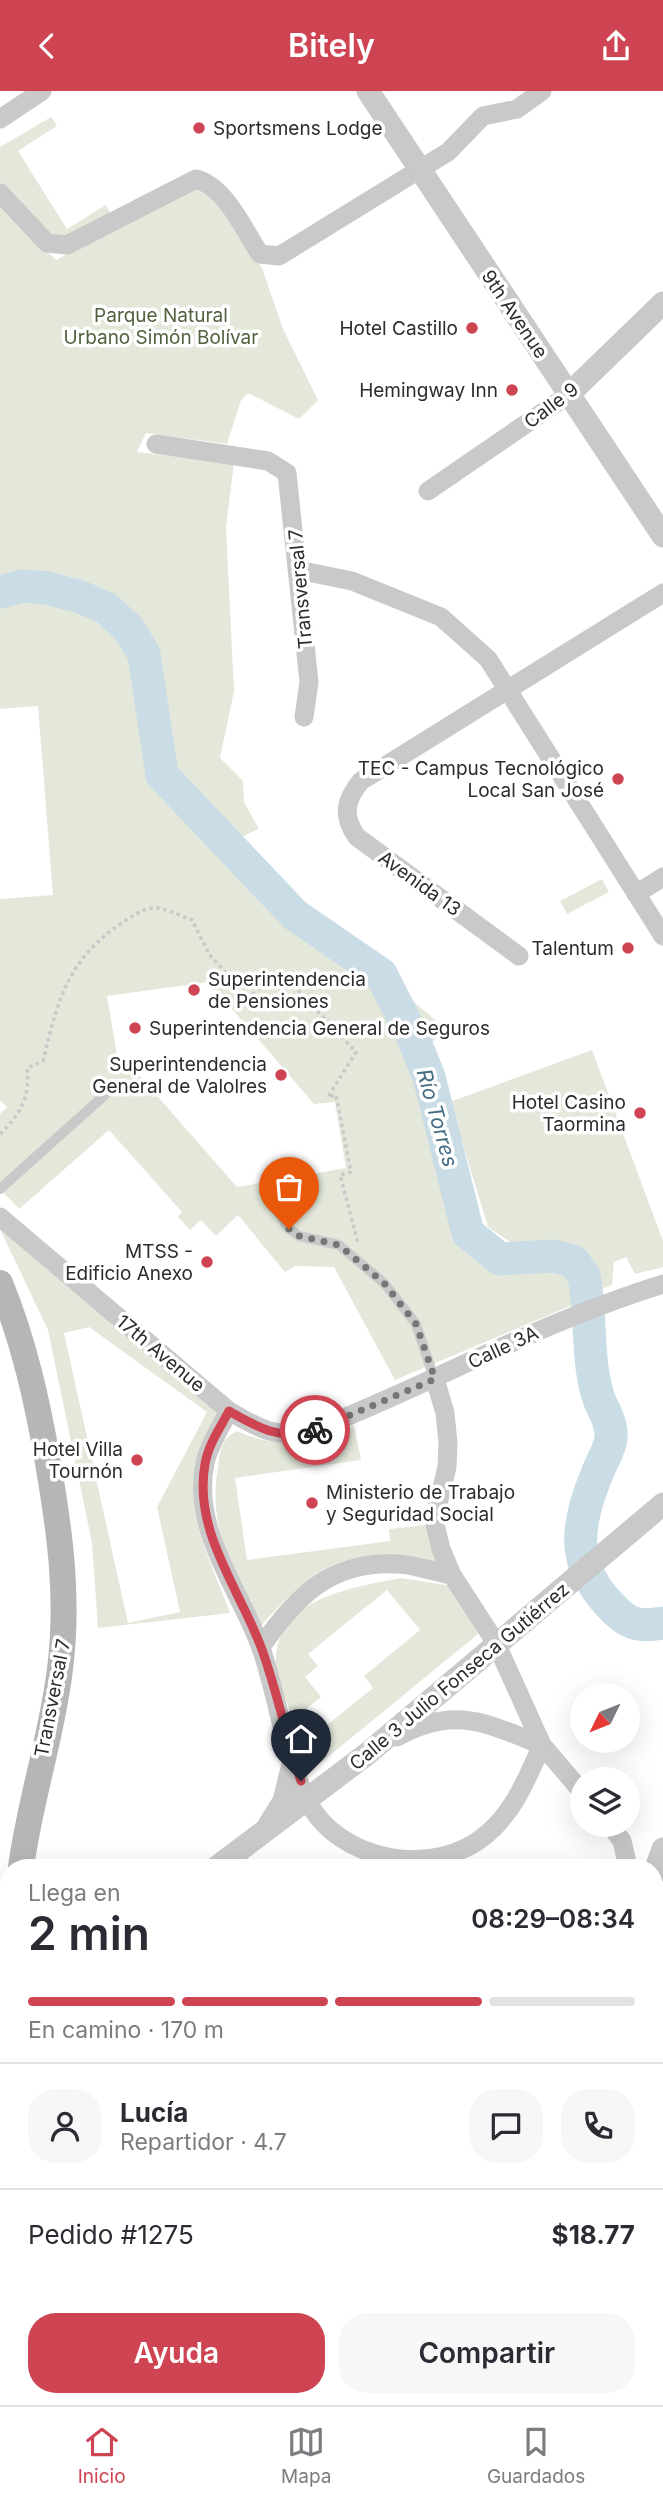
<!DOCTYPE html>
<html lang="es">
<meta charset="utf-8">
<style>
:root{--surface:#fff;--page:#f7f7f7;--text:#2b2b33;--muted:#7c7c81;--line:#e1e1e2;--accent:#ce4452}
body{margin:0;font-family:Inter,sans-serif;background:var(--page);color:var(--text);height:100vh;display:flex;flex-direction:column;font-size:26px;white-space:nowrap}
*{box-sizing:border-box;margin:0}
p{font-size:23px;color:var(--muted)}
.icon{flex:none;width:38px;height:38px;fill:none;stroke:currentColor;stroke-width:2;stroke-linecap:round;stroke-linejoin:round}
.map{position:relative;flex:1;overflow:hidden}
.side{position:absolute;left:0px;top:1768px;width:663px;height:548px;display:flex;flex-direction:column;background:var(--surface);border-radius:28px 28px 0 0;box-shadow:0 7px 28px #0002}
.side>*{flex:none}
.needle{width:46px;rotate:227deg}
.fabs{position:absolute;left:570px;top:1592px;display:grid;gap:14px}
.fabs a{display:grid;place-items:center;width:70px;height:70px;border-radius:50%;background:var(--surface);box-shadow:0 7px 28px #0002;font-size:35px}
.pin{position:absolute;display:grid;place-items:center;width:60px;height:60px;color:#fff;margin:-72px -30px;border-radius:50% 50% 50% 0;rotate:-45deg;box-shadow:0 0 7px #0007}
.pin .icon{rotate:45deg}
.courier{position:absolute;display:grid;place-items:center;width:70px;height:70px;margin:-35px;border:5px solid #ce4452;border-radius:50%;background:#fff;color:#222;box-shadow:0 2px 9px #0007}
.summary em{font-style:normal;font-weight:600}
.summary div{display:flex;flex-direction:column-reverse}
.summary{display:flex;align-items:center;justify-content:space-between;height:119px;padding:0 28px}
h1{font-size:46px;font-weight:600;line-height:52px}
.bar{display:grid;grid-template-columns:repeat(4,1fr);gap:10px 7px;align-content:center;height:84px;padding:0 28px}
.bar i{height:9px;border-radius:5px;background:var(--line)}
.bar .active{background:var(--accent)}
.bar p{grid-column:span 4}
.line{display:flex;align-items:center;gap:18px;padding:0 28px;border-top:2px solid var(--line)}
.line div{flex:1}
.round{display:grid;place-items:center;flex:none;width:74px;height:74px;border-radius:28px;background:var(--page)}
.button{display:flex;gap:14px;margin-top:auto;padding:14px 28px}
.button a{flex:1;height:80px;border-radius:28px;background:var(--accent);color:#fff;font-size:28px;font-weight:600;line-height:80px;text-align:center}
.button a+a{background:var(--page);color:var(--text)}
header{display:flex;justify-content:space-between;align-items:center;height:91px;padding:0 28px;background:var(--accent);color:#fff;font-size:32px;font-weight:600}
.dock{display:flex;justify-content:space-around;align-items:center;height:98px;border-top:2px solid var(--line);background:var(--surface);font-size:19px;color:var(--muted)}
.dock a{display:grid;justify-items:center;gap:4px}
.dock .active{color:var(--accent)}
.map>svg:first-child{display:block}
.green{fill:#e3e8db;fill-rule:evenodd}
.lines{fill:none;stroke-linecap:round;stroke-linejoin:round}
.river{stroke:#cadce6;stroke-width:33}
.path{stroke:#c9c9c9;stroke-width:3.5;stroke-dasharray:3.5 3.5;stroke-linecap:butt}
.service{stroke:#c9c9c9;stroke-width:10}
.minor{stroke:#c9c9c9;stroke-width:19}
.tertiary{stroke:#c9c9c9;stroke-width:23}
.secondary{stroke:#b6b6b6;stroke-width:26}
.primary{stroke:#a4a4a4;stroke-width:30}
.trunk{stroke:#9c9c9c;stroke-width:32}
.done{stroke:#767676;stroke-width:7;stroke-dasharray:0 12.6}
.route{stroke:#ce4452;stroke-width:9}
.poi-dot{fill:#ce4452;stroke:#fff;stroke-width:2.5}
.labels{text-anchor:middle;stroke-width:7;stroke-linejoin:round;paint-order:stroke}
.poi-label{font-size:19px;fill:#2c2c2c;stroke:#fff;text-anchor:end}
.street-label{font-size:19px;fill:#2c2c2c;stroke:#fff}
.park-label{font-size:19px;fill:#516240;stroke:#fff}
.water-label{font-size:21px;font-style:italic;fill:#456d84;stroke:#fff}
</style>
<header><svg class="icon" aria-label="back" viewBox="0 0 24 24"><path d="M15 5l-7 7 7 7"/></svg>Bitely<svg class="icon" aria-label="share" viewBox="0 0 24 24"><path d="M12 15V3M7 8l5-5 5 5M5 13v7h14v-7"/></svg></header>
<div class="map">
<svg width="663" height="2314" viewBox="0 0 663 2314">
<rect width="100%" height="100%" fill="#fff"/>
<path class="green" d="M51 26 57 35 18 60 67 138 106 114 111 124 69 147H49L0 92V56Z
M198 99 213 106 262 177 283 238 318 309 299 328 248 302 241 309 227 353 146 342 137 361 234 372 226 437 234 600 220 667 243 690 244 711 259 738 241 746 175 682 149 553 144 563 162 684 295 824 381 883 447 939 419 962 429 986 468 1142 500 1168 566 1173 568 1182 576 1187 580 1211 395 1289 334 1176 296 1175 285 1181 238 1124 216 1145 201 1129 190 1139 178 1126 182 1121 109 1039 19 1118 0 1098V1023L7 1016 0 1009V808L53 804 38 615 0 618V114L56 169 180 102ZM209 891 314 1013 335 1011 346 1077 237 1096 131 975 119 976 107 905Z
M602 788 609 801 567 823 560 810Z
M592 959 663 1150V1176L635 1183 626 1166 614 1171 612 1194 597 1200 588 1169 554 1154 522 1159 488 1136 450 1011Z
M0 1138 218 1323C172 1405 200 1442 230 1522L98 1537 92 1452 48 1239ZM89 1236 207 1321 157 1416 180 1521 128 1532 64 1242Z
M354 1335 361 1369 235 1387 247 1469 390 1450 389 1438 427 1434 437 1473C348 1454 320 1469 261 1535 234 1480 207 1439 218 1376 220 1360 221 1347 237 1340 276 1358 316 1354 354 1335Z
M401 1487 452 1495 478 1543 312 1679C305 1658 276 1590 276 1572 275 1506 352 1497 401 1487ZM387 1499 420 1539 364 1585 373 1597 322 1638 306 1618 321 1606 305 1586 318 1575 308 1563Z
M0 2190 9 2200V2306L162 2307 156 2314H0Z"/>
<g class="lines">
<path class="river" d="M0 501 22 495 47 497 81 506 106 517 128 537 144 563 162 684 295 824 381 883 412 944 429 986 468 1142 500 1168 553 1165 573 1170 584 1185C592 1225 586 1270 599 1308 604 1321 613 1333 611 1348 609 1360 601 1372 597 1383 577 1431 570 1471 608 1512 626 1532 636 1537 663 1532"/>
<path class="path" d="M0 1043C21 1022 30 1007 27 977L43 970C58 908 67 869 123 831 136 823 147 814 162 818 172 820 183 826 192 829L209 863 248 907 280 880 356 961 328 1006 336 1004 351 1081 340 1084 358 1152"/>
<path class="service" d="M0 1098 107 1002
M274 1099 279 1122 288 1137 299 1145 339 1154 384 1192 416 1233 434 1287
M0 1806 9 1808"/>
<path class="minor" d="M0 28 42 0
M0 102 47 152 67 154 196 88C225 95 244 139 260 163L279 165 448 61 483 25 517 18 542 0
M156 353 268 370 287 382 309 591 304 626
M428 400 568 304
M298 479 352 490 441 526 488 568 663 845
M636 803 663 786
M519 865 357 746C342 725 345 709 361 690L663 502
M0 1126 229 1320C220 1337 209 1354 205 1372 191 1440 240 1498 261 1557 278 1606 284 1663 307 1709 339 1772 435 1788 487 1743 515 1719 527 1687 542 1654
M435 1288 445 1322 448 1352 447 1376 434 1429 441 1458 452 1484 496 1552 542 1654 583 1702
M229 1320C258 1337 273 1346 307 1342 427 1295 540 1231 663 1193
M261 1556C296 1505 331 1469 398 1473 416 1474 435 1481 452 1484
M397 1646C455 1614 485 1632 542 1654
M610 1734 622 1750 628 1776
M654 1887 663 1898
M654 2234 663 2241"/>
<path class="tertiary" d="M368 0 663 445
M568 304 663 212
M269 1734 284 1710 294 1669
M217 1776 367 1663 663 1413
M654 1783 663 1758
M654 2047 663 2040"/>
<path class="secondary" d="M0 1192C24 1251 37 1309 48 1372 60 1442 69 1507 60 1578 52 1645 30 1709 21 1776
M396 2306 400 2314"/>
<path class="primary" d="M353 2314 361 2306"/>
<path class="trunk" d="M0 1914 9 1910
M0 1953 9 1950
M0 1986 9 1987"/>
</g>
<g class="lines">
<path class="done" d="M289 1138 299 1145 339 1154 384 1192 416 1233 435 1288 315 1339"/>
<path class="route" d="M301 1690C286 1646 277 1599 261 1556 239 1497 193 1440 205 1373 208 1354 220 1337 229 1320 257 1336 282 1351 315 1339"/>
</g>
<g class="poi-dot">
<circle cx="199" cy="37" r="7"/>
<circle cx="472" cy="237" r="7"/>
<circle cx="512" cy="299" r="7"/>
<circle cx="618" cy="688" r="7"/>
<circle cx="628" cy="857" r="7"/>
<circle cx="194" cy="899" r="7"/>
<circle cx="135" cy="937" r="7"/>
<circle cx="281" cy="984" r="7"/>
<circle cx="640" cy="1022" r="7"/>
<circle cx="207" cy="1171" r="7"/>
<circle cx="137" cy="1369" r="7"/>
<circle cx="312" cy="1412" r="7"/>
</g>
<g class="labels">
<g class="poi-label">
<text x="213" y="44" text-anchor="start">Sportsmens Lodge</text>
<text x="458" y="244">Hotel Castillo</text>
<text x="498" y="306">Hemingway Inn</text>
<text x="604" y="684">TEC - Campus Tecnológico<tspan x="604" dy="22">Local San José</tspan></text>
<text x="614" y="864">Talentum</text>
<text x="208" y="895" text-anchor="start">Superintendencia<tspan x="208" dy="22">de Pensiones</tspan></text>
<text x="149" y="944" text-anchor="start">Superintendencia General de Seguros</text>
<text x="267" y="980">Superintendencia<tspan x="267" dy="22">General de Valolres</tspan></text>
<text x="626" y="1018">Hotel Casino<tspan x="626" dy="22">Taormina</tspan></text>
<text x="193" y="1167">MTSS -<tspan x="193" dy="22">Edificio Anexo</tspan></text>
<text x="123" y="1365">Hotel Villa<tspan x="123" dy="22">Tournón</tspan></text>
<text x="326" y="1408" text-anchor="start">Ministerio de Trabajo<tspan x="326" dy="22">y Seguridad Social</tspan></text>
</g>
<g class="street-label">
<text transform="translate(515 223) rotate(56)" y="7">9th Avenue</text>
<text transform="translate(551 314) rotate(-37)" y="7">Calle 9</text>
<text transform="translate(300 498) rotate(-95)" y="7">Transversal 7</text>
<text transform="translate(420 792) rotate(36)" y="7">Avenida 13</text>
<text transform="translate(503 1256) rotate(-25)" y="7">Calle 3A</text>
<text transform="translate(161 1262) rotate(40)" y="7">17th Avenue</text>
<text transform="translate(459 1585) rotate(-40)" y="7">Calle 3 Julio Fonseca Gutiérrez</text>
<text transform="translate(52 1607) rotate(-79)" y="7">Transversal 7</text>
</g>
<g class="park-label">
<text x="161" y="231">Parque Natural<tspan x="161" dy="22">Urbano Simón Bolívar</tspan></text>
</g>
<g class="water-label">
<text transform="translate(437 1027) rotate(74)" y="7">Río Torres</text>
</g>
</g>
</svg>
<div class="fabs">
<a><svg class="needle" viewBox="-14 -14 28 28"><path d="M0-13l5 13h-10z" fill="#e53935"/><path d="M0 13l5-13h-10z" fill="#7c7c81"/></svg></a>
<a><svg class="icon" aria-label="layers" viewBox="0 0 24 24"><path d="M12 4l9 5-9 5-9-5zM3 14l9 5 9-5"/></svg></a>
</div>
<div class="pin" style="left:289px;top:1138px;background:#ea580c"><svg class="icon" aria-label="bag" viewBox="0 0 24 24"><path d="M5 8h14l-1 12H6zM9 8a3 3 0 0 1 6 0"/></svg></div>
<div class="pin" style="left:301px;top:1690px;background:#1f2937"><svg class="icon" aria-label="home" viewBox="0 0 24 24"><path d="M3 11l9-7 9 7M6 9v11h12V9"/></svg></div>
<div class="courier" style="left:315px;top:1339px"><svg class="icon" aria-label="bike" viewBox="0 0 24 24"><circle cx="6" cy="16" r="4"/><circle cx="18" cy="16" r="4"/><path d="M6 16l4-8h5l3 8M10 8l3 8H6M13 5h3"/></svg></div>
<section class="side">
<div class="summary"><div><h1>2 min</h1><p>Llega en</p></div><em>08:29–08:34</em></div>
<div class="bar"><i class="active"></i><i class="active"></i><i class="active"></i><i></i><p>En camino · 170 m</p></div>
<div class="line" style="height:126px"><a class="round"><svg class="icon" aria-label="person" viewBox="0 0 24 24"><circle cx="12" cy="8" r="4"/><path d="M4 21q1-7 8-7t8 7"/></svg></a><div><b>Lucía</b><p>Repartidor · 4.7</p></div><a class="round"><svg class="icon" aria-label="chat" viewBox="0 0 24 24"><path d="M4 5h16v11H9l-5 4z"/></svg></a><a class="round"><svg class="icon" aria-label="phone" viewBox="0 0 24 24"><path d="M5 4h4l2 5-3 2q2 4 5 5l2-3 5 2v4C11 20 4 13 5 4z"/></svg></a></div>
<div class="line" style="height:91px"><div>Pedido #1275</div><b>$18.77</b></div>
<div class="button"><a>Ayuda</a><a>Compartir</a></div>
</section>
</div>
<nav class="dock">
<a class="active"><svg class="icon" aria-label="home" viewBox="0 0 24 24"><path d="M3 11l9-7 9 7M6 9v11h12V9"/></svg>Inicio</a>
<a><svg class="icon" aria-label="map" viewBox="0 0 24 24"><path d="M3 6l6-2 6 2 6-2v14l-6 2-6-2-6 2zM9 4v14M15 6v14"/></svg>Mapa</a>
<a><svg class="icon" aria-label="saved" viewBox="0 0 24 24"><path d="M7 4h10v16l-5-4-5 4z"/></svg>Guardados</a>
</nav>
